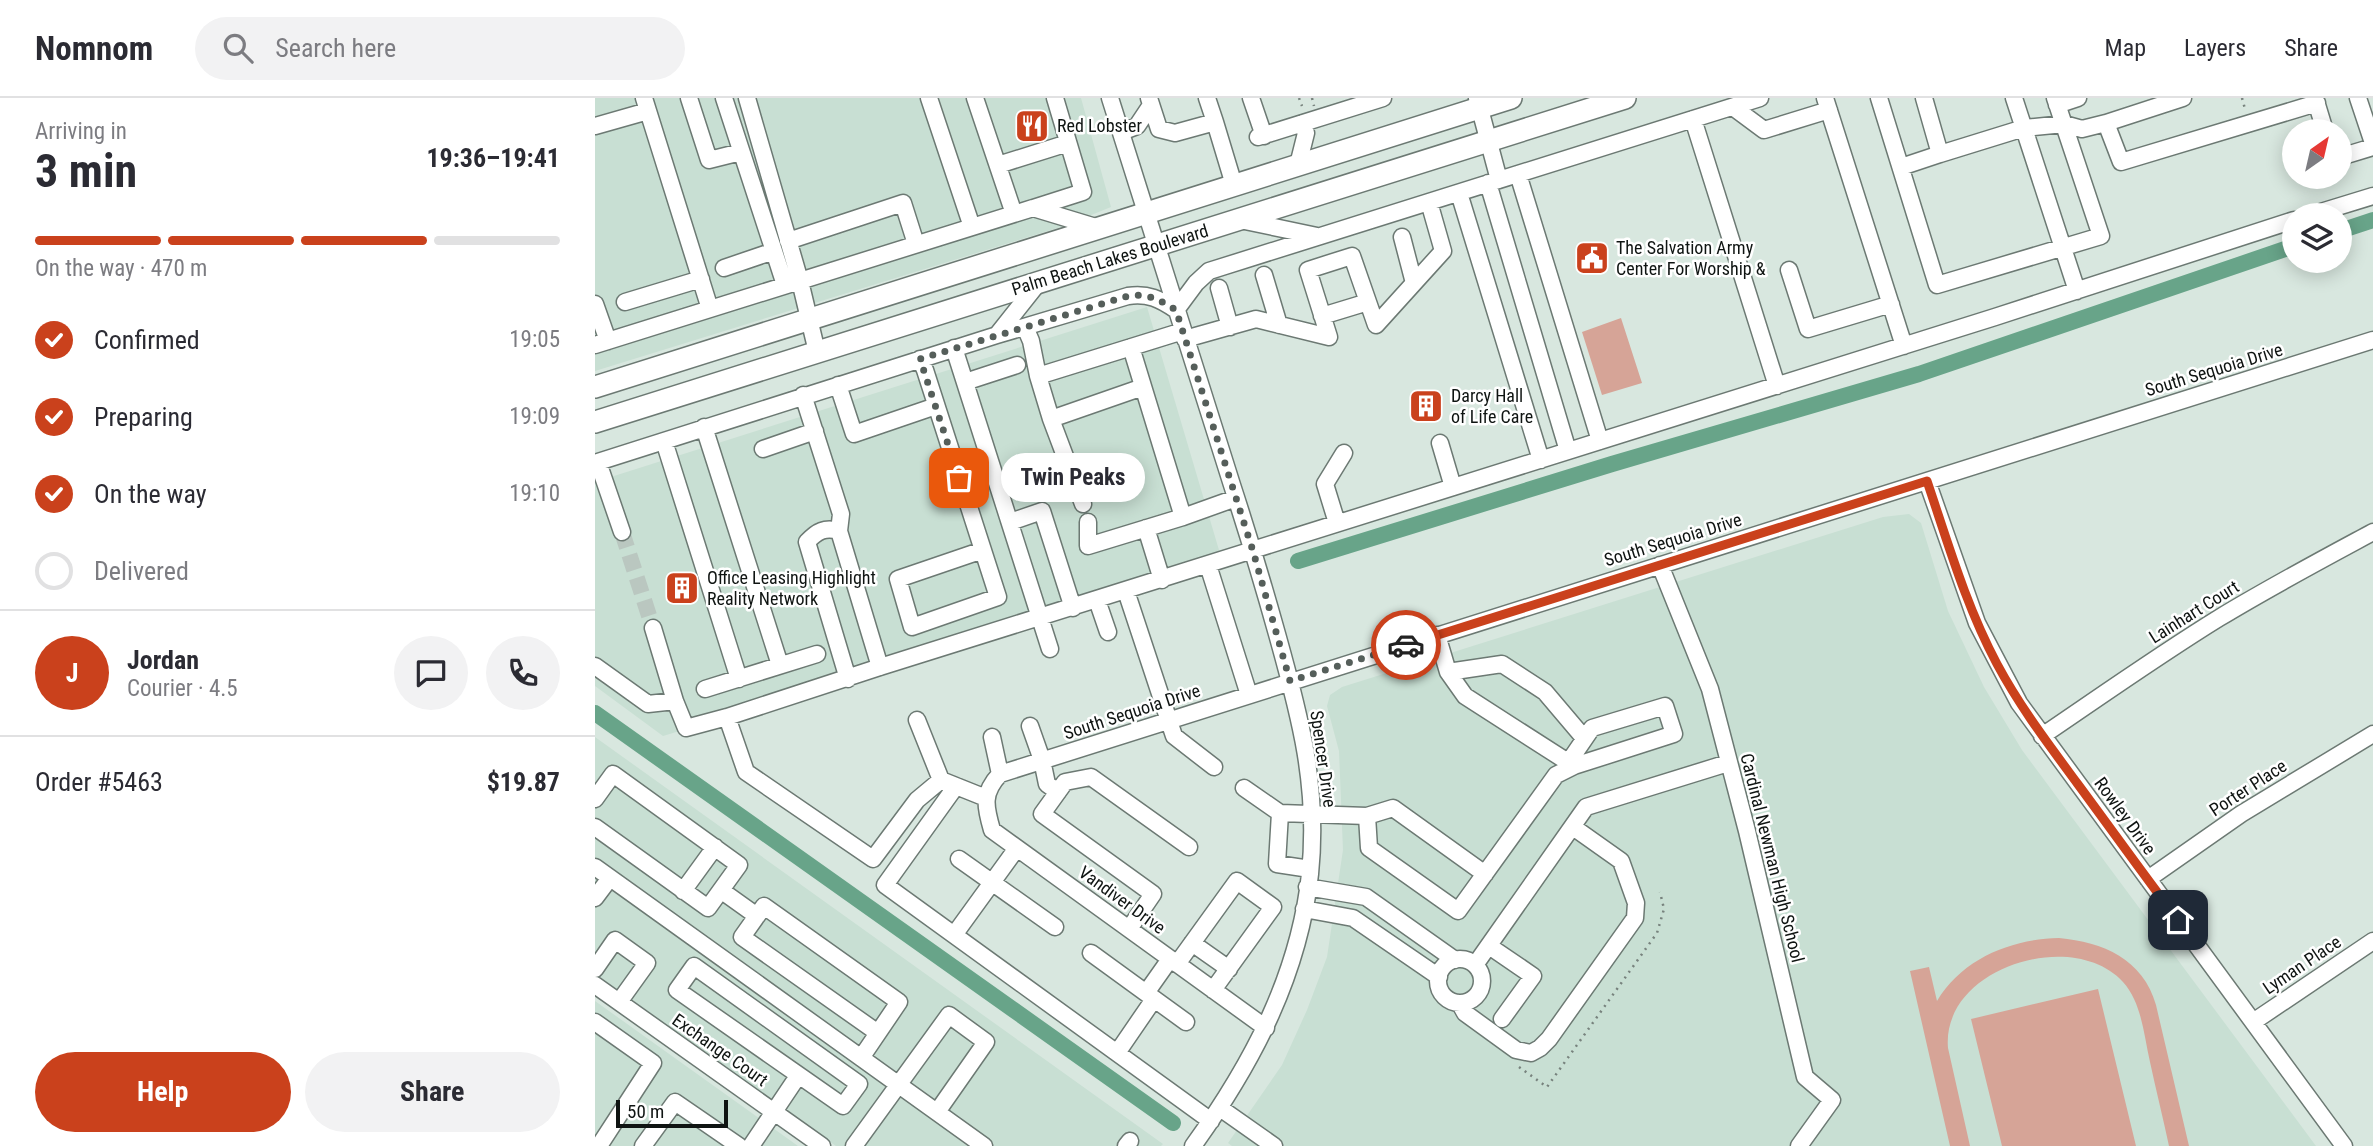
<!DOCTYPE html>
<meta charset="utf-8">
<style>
:root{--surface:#fff;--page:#f2f2f3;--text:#2b2b33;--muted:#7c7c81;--line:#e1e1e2;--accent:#ca411c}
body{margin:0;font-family:"Roboto Condensed",sans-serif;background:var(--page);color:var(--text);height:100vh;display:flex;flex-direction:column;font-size:26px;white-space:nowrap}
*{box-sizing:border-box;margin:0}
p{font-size:23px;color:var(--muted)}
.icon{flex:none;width:38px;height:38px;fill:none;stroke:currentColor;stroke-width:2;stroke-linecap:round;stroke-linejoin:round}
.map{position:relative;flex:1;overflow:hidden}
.panel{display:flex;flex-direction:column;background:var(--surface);width:595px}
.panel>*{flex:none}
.needle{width:46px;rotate:34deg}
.tools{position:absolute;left:1687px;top:21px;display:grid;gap:14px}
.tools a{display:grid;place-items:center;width:70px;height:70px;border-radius:50%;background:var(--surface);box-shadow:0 4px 18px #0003;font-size:35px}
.scale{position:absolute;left:21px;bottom:18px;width:112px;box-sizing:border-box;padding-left:7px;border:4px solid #0f1412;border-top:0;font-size:19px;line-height:24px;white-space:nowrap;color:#0f1412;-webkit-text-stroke:5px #fff;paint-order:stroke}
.pin{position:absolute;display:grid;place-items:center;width:60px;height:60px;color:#fff;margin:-30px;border-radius:14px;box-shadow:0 4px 10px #0006}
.courier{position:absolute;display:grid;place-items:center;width:70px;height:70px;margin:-35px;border:5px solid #ca411c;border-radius:50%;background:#fff;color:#222;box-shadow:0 2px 9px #0007}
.bubble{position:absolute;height:49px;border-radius:24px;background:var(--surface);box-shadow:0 4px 18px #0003;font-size:23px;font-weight:700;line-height:49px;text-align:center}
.overview em{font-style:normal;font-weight:700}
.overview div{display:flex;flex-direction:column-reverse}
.overview{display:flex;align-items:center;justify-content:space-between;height:119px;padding:0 35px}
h1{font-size:46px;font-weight:700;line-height:52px}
.bar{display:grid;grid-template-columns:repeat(4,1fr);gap:10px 7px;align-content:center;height:84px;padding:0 35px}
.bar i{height:9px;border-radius:5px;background:var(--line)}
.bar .on{background:var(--accent)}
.bar p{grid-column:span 4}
.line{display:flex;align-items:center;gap:18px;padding:0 35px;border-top:2px solid var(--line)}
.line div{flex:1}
.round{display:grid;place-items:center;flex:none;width:74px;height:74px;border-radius:37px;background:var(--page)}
ol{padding:0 35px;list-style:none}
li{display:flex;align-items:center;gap:21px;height:77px}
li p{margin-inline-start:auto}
li .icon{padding:7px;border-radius:50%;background:var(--accent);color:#fff;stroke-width:4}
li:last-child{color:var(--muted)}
li i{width:38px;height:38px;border:4px solid var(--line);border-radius:50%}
.button{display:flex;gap:14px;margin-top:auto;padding:14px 35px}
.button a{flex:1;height:80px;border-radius:42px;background:var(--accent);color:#fff;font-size:28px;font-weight:700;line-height:80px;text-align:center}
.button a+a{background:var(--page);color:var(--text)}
header{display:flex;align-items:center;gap:42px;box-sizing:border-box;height:98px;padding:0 35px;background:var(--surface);border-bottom:2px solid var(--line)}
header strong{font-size:33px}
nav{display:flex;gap:38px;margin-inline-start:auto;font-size:24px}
.search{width:490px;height:63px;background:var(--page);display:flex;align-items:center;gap:18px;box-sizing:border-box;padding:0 24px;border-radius:38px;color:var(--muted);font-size:26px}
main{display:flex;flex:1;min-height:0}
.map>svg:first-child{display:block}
.built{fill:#c8dfd3}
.green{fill:#d6a497}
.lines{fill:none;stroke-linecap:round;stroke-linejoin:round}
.canal{stroke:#68a489;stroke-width:16}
.minor-tunnel{stroke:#bac7c0;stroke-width:16;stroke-dasharray:16 8;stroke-linecap:butt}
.minor-casing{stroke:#6c7973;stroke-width:19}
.major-casing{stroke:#6c7973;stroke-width:24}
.path{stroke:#77827d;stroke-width:2.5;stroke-dasharray:2 5;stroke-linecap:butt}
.minor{stroke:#fff;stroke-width:16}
.major{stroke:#fff;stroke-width:21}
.done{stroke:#555e5a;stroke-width:7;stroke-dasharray:0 12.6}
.route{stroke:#ca411c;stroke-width:9}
.labels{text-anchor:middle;stroke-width:5;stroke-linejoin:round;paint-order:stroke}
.poi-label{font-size:18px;fill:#0f1412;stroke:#fff;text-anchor:start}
.street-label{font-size:18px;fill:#0f1412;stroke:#fff}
</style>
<header>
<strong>Nomnom</strong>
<div class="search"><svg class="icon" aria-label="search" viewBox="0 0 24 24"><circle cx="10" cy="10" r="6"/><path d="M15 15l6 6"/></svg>Search here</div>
<nav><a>Map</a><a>Layers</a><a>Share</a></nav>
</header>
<main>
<section class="panel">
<div class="overview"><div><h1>3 min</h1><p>Arriving in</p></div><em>19:36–19:41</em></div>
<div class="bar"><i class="on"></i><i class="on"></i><i class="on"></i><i></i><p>On the way · 470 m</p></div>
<ol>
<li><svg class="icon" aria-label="check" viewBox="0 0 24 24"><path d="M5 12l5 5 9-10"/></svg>Confirmed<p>19:05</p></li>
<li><svg class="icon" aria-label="check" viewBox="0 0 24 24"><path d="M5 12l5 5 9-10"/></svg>Preparing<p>19:09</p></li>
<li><svg class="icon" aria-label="check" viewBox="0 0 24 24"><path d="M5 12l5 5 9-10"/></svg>On the way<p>19:10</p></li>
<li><i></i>Delivered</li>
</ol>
<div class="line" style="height:126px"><b class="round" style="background:var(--accent);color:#fff">J</b><div><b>Jordan</b><p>Courier · 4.5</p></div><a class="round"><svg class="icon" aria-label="chat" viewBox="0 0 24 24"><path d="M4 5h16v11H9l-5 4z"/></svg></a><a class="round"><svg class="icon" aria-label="phone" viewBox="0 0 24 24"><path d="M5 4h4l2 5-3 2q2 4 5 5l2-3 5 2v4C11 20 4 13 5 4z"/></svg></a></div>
<div class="line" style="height:91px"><div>Order #5463</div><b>$19.87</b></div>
<div class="button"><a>Help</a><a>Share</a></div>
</section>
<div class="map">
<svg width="1778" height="1048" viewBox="0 0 1778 1048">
<rect width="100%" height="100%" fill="#d8e7df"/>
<path class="built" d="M0 0H486L516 109 469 128 0 273Z
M552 209 629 469 68 638 0 588V384Z
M1314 416 1326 425 1353 513 1389 589 1427 652 1721 1048H637L633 1045 687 967 712 912 732 859 748 752 744 653 732 608 735 597 747 589 1288 419Z
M0 639 568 1046 566 1048H241L0 877Z
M0 903 203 1048H0Z"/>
<path class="green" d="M1026 220 1047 285 1007 297 987 234Z
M1464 840C1508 844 1548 861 1561 907L1594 1048H1574C1568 1020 1561 992 1555 964 1549 938 1547 905 1528 884 1478 829 1346 870 1353 950L1375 1048H1355L1315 873 1334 869 1342 903C1368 860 1417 841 1464 840Z
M1503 891 1541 1048H1407L1376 921Z"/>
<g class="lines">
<path class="canal" d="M1745 133 1778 122
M703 463 1017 366 1324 276 1699 148
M0 615 578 1025"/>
<path class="minor-tunnel" d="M27 434 58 530"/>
<g class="minor-casing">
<path id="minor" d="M49 0 115 211
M94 0 114 62 146 54
M129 0 190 187
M152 0 205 183 222 254
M334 0 377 129
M380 0 419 116
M515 0C555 129 597 258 637 387 653 436 668 486 682 536 705 618 724 689 715 776 704 878 657 966 598 1048
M554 0 564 31 580 35 620 24 639 87
M612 0 620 24
M656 0 669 38
M882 0 904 82
M1230 0 1309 248
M1284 0 1342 187 1506 138 1460 0
M1329 0 1345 56 1429 30 1469 26 1487 31 1511 25
M1419 0 1482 193
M1588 0 1511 25 1526 64 1722 5
M1720 0 1730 33
M1763 0 1778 45
M1462 7 1483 0
M1138 9 1169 32 1234 12
M1098 21 1182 288
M0 28 53 13
M526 34 542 28 556 7
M663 39 788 0
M1745 59 1778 49
M403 67 473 45
M703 67 711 35 708 25
M1306 69 1345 56
M923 76 1005 343
M893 85 973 353
M864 95 946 362
M438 110 488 94 460 0
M1716 117 1778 98
M645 122 722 138
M807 139 819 185
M193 143 308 105 321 146
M129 170 179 153
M1194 172 1213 231 1296 206
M669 177 684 227
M624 190 635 229
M30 204 106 181
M0 206 13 243
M581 212 601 185 614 173 1165 0
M727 218 773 204
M430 229 436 243 443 278 456 321 548 289
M402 237 444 184
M590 241 661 221 734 239 713 172 757 158 781 227 848 153 834 104
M0 247 438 110 504 130
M359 250 455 551
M325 261 330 272 403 499 317 529 303 481 388 452
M443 278 588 233
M370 284 422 267
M243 287 259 336 341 308
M208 297 246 416 244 433 285 569
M456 321 488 406
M109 329 185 567
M69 343 144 581
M845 345 858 389
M168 351 220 333
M3 364 27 434
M0 365 402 237 533 198C553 195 565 201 581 212
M1332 383 1382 525 1424 605 1749 1048
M588 419 641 400
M415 424 447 413 478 510
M493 424V448L588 419 536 249
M742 425 730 386 749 355
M551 430 567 482
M244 433C230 429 222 433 212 444L253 581
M613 467 654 597
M1065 467 1115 591 1152 733 1210 979 1237 1002 1204 1048
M531 493 579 638 619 669
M502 502 513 534
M842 537 853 574 870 598 979 668
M0 568 53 606 80 603 58 530
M853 574 907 566 950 594 989 640
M110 591 222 556
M80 603 91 630 132 619
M322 622 346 682 391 700
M435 628 447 662 452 686 463 694
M1447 638C1506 598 1564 557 1624 520 1675 489 1726 462 1778 434
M397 639 405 676
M346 682 322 702 278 761 151 674 132 619 285 569 1400 219 1699 122
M361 688 290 787 616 1023
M649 690 685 715 772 718 798 710 890 776
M0 701 18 676 144 767 113 810 0 729
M685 715 682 766 715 771
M772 718 774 750 863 813 961 677 979 668 1079 636 1070 608 997 630 973 665
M364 761 460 829
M0 769 389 1048
M1553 781 1646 716 1778 636
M712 789 771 799 860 862
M88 793 120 749
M127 793 162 818
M0 800 15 780
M709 811 758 820 844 879
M534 831 558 796 447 716 470 684 496 679 594 749
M359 837 422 750
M597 845 634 871
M894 848 938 878 907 921
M496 855 551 895
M575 861 551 895 591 924
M843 883a22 22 0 1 1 44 0a22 22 0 1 1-44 0Z
M582 866 642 783 678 809 618 892
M880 867 991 709 1133 665
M99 868 264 986 248 1008 82 892Z
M0 871 20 842 52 865 24 904
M0 887 227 1048
M865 906 870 915 921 952 936 955 945 950 954 941 1040 820 1041 805 1026 763 978 729
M0 924 58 965 4 1048
M1658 924 1778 843
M671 930 397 732C390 708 387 695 405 676L1778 242
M522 955 559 901
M266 960 304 904 169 808 147 839 283 935
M625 1010 679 1048
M48 1048 80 1004 144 1048
M156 1048 203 978
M259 1048 354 917 391 944 342 1014
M531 1048 535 1043"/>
</g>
<g class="major-casing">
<path id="major" d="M0 289 916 0
M0 324 1030 0"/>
</g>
<path class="path" d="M704 0 707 8
M717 0 719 8
M1647 0 1650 11
M924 969 952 989 1062 835 1069 811 1065 794"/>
<use href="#minor" class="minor"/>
<use href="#major" class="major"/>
</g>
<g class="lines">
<path class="done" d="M364 380 325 261 533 198C553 195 565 202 581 212L658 453 695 583 811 547"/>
<path class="route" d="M811 547 1332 383C1353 445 1371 508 1402 566 1425 609 1454 647 1482 685 1516 731 1549 777 1583 822"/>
</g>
<defs>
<g id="restaurant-square" transform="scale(1.75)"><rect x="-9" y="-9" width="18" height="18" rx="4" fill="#ca411c" stroke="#fff"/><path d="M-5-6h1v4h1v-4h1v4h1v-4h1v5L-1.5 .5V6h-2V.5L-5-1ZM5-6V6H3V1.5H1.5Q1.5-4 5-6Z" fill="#fff"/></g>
<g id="civic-square" transform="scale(1.75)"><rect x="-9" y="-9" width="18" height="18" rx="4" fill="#ca411c" stroke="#fff"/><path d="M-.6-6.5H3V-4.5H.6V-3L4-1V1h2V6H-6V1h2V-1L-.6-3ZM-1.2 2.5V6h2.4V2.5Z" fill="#fff"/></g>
<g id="building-square" transform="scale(1.75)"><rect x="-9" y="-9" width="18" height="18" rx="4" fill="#ca411c" stroke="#fff"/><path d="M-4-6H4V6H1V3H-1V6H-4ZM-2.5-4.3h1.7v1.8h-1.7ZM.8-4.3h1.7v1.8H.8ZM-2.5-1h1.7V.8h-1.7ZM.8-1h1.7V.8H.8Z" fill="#fff"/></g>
</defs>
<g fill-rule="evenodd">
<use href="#restaurant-square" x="437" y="28"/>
<use href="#civic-square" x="997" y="160"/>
<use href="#building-square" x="831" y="308"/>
<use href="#building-square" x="87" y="490"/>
</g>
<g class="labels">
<g class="poi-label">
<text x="462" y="34">Red Lobster</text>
<text x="1021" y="156">The Salvation Army<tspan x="1021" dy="21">Center For Worship &amp;</tspan></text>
<text x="856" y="304">Darcy Hall<tspan x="856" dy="21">of Life Care</tspan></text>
<text x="112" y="486">Office Leasing Highlight<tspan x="112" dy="21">Reality Network</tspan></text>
</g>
<g class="street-label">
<text transform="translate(515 162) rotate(-17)" y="6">Palm Beach Lakes Boulevard</text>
<text transform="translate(1619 272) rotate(-17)" y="6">South Sequoia Drive</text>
<text transform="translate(1078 442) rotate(-17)" y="6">South Sequoia Drive</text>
<text transform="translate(1599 514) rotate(-32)" y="6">Lainhart Court</text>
<text transform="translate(537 614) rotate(-18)" y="6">South Sequoia Drive</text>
<text transform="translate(728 661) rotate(82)" y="6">Spencer Drive</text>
<text transform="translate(1653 690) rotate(-33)" y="6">Porter Place</text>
<text transform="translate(1530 718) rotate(54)" y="6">Rowley Drive</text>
<text transform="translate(1177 760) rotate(76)" y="6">Cardinal Newman High School</text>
<text transform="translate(527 802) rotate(36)" y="6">Vandiver Drive</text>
<text transform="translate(1707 867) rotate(-34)" y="6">Lyman Place</text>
<text transform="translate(125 952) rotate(35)" y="6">Exchange Court</text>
</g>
</g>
</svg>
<div class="tools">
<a><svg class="needle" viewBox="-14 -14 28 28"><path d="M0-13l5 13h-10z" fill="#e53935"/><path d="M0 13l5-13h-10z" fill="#7c7c81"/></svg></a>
<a><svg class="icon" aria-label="layers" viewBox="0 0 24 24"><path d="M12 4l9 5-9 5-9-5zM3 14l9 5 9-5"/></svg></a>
</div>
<div class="scale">50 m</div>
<div class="pin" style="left:364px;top:380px;background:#ea580c"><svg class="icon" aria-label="bag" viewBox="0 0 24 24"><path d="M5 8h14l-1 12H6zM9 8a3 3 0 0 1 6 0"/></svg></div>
<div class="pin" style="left:1583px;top:822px;background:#1f2937"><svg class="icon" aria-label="home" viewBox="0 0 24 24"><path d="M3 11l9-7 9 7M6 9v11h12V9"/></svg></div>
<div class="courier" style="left:811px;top:547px"><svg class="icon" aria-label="car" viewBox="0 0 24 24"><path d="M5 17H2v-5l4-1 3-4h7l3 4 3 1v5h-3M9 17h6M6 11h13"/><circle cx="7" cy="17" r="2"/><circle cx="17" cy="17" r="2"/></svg></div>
<div class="bubble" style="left:406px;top:355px;width:144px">Twin Peaks</div>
</div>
</main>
